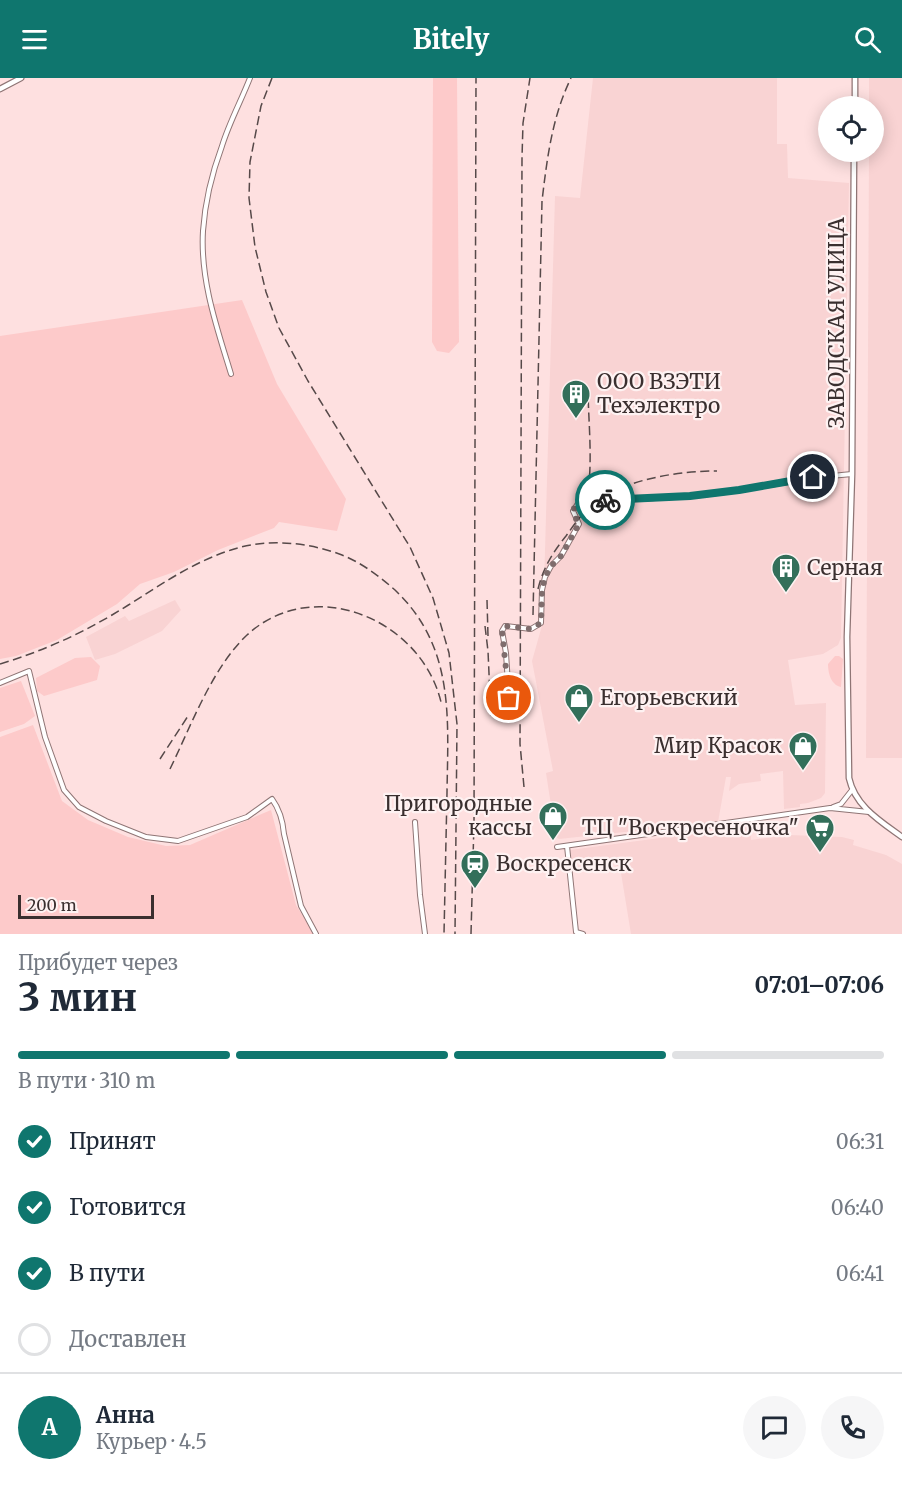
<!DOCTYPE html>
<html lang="ru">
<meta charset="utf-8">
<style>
:root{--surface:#fff;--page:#f6f6f7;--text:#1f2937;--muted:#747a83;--line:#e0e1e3;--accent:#0f766e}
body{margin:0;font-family:Merriweather,serif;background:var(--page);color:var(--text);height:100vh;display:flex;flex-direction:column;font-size:22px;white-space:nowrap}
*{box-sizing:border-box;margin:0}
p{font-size:20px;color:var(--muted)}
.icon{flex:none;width:33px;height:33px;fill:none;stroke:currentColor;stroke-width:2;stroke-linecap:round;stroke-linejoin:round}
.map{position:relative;height:856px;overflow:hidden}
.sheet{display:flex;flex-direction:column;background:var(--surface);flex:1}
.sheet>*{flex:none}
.tools{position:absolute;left:818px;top:18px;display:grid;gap:12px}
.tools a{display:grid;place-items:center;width:66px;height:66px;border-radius:50%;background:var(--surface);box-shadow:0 3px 15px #0003;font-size:30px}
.scale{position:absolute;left:18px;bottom:15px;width:136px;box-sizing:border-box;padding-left:6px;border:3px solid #3a2f2f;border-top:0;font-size:16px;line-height:21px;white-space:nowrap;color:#3a2f2f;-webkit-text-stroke:4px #fef2f2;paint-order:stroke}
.pin{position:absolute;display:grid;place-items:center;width:51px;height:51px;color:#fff;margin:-26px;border:3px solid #fff;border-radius:50%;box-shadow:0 2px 6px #0007}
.courier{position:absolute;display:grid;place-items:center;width:60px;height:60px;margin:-30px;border:4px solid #0f766e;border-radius:50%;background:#fff;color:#222;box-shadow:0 2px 8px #0007}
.summary em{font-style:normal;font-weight:700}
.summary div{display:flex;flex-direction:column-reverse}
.summary{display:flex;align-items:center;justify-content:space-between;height:102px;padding:0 18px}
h1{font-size:39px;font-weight:700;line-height:45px}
.bar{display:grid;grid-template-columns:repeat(4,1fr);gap:9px 6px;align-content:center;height:72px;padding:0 18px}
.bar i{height:8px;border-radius:4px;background:var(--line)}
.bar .on{background:var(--accent)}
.bar p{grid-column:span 4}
.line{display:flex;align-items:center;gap:15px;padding:0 18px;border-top:2px solid var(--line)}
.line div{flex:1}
.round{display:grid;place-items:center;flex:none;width:63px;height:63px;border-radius:32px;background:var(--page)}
ol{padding:0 18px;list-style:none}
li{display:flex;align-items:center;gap:18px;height:66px}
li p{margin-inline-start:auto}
li .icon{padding:6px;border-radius:50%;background:var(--accent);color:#fff;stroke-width:4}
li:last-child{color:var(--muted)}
li i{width:33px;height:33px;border:3px solid var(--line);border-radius:50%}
header{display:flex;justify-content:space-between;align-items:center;height:78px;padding:0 18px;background:var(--accent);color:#fff;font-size:27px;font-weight:700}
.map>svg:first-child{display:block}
.built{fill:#f9d3d3}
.green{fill:#fdcaca}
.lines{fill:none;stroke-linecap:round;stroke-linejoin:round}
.minor-casing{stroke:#8f7575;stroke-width:6}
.tertiary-casing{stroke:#8f7575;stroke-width:7}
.minor{stroke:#fff;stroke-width:4}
.tertiary{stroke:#fff;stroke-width:4.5}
.rail{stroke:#564949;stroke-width:1.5;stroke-dasharray:9 4.5;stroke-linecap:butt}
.done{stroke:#7f6d6d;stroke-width:6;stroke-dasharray:0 10.8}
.route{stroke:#0f766e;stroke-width:8}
.labels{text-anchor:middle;stroke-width:4.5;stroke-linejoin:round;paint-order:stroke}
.street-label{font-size:21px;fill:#3a2f2f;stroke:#fef2f2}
.poi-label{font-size:21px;fill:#3a2f2f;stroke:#fef2f2;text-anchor:start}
</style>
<header><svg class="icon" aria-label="menu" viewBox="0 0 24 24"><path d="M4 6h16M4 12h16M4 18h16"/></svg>Bitely<svg class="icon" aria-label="search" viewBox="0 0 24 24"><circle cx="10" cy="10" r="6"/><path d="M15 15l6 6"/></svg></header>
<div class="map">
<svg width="902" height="856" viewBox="0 0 902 856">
<rect width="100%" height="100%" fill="#fee0e0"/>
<path class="built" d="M593 0H777V66H787L788 100 849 105 841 560 838 567 823 576 788 582 795 627 826 625 825 715 821 720 808 725 800 726V729L784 731 783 693 760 696 761 703 739 706 729 713 731 699H726L718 744 559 761 556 759 546 695 553 693 532 583 543 544 555 118 580 120Z
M869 0H902V680H866L869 74H873V28H869Z
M175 522 181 532 162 553 115 576 95 582 86 559 125 538 129 543Z
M750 748 751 762 789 757 842 759 854 762 853 767 886 777 902 786V856H631L621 795H617L616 781 572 785 570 772Z"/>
<path class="green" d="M433 0H457L459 264 449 275 437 273 432 264Z
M242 222 277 306 346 421 337 453 279 444 274 450 218 472 174 494 140 506 117 526 57 562 16 578 0 581V258Z
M835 578H839L843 581 841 609C831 607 828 595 828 586Z
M91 579 100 588 97 602 44 618 37 613 36 600 75 580Z
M21 603 35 638 24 646 0 654V610Z
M33 647 62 723 88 742 128 759 166 768 190 767 271 732 296 827 314 856H0V659Z"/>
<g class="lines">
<g class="minor-casing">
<path id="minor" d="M231 296C217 250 200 202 203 153 205 124 212 95 222 68 229 45 241 23 250 0
M0 605 29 593 45 659 64 712 79 729 106 743 146 759 178 763 247 739 272 721C280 732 283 744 284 756L301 828 316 856
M510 638 506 575 502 553 505 548 531 551 541 545 542 512 545 499 551 488 561 478 579 446 573 433 579 424 592 422C641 421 690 420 739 412 777 406 814 399 852 396
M833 729 841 726 852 712
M415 744 420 817 425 856
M567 768 576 854 583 856
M557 769 830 730 869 734"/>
</g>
<g class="tertiary-casing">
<path id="tertiary" d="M0 11 21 0
M855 28V0
M854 74 852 396 847 559 849 700C855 728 880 743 902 759"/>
</g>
<use href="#minor" class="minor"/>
<use href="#tertiary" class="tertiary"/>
<path class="rail" d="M272 0 261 28 250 84 249 120 255 169 266 214 279 250 308 303 410 469 433 520 449 575 457 646 455 856
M581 437C596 409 588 344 588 311
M538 511C543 490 553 474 566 458 574 447 582 435 593 426 625 401 678 393 717 393
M487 522 488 558
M533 537 542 123C547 81 552 39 571 0
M485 548 488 573 491 640
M0 586C40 574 76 558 112 537 151 514 187 486 231 472 266 460 308 464 342 477 362 485 379 498 395 512 455 569 448 640 447 715 446 762 445 809 444 856
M160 681 188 638
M170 691C191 648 212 590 247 557 313 496 421 541 441 624
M524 709 520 666 522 80 523 45 530 0
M471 856 474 744 476 0"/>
</g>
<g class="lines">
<path class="done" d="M509 620 502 553 505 548 531 551 541 545 542 512 545 499 551 488 561 478 579 446 574 437V430C581 420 593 422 605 422"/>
<path class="route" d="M605 422 690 418 739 412 813 399"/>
</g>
<defs>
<g id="building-pin" transform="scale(1.5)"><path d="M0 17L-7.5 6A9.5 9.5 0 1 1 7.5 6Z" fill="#336f5a" stroke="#fef2f2"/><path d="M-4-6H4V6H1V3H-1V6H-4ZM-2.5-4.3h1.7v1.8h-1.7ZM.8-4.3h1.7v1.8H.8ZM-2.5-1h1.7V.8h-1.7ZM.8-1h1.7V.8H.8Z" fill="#fff"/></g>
<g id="shop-pin" transform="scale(1.5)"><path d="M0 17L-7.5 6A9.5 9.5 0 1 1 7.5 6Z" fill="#336f5a" stroke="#fef2f2"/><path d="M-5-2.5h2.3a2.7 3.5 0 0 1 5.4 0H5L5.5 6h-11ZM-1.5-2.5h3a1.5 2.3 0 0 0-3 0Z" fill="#fff"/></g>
<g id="supermarket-pin" transform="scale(1.5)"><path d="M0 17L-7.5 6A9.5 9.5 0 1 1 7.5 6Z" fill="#336f5a" stroke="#fef2f2"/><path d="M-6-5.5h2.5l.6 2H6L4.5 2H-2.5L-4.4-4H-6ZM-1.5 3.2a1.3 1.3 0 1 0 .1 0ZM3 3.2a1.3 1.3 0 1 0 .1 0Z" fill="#fff"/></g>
<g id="station-pin" transform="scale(1.5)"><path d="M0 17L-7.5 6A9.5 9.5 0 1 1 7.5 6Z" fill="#336f5a" stroke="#fef2f2"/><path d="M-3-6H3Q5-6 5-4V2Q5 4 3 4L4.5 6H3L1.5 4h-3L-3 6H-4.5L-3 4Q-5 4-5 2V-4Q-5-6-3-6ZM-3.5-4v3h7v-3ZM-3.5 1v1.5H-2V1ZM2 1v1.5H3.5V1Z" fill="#fff"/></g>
</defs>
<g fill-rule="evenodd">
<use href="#building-pin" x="576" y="316"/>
<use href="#building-pin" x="786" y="490"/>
<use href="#shop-pin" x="579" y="620"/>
<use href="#shop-pin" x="803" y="668"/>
<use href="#shop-pin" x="553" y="738"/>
<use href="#supermarket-pin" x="820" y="750"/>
<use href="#station-pin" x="475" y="786"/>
</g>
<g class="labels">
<g class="street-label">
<text transform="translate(837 245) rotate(-90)" y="7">ЗАВОДСКАЯ УЛИЦА</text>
</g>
<g class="poi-label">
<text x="597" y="311">ООО ВЗЭТИ<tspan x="597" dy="24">Техэлектро</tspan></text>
<text x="807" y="497">Серная</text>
<text x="600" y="627">Егорьевский</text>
<text x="782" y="675" text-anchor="end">Мир Красок</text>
<text x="532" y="733" text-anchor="end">Пригородные<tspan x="532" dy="24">кассы</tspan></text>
<text x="799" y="757" text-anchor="end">ТЦ "Воскресеночка"</text>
<text x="496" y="793">Воскресенск</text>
</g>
</g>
</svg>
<div class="tools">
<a><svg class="icon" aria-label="locate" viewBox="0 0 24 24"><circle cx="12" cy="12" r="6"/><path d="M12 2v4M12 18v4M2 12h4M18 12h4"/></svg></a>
</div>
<div class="scale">200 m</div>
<div class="pin" style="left:509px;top:620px;background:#ea580c"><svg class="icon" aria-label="bag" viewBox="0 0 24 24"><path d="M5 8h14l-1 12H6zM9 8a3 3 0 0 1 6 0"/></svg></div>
<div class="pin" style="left:813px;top:399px;background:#1f2937"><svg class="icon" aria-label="home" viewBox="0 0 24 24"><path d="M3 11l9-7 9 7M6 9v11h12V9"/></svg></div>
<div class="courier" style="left:605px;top:422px"><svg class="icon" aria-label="bike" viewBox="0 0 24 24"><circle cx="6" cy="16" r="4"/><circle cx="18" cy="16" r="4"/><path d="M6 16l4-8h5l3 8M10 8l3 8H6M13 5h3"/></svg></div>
</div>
<section class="sheet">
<div class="summary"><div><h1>3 мин</h1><p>Прибудет через</p></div><em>07:01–07:06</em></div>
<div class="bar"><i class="on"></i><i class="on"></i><i class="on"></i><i></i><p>В пути · 310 m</p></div>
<ol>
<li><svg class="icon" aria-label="check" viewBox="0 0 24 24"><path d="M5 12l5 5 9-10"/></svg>Принят<p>06:31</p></li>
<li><svg class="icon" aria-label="check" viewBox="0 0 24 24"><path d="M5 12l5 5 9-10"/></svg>Готовится<p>06:40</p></li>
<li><svg class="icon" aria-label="check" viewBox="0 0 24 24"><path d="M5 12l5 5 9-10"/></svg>В пути<p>06:41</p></li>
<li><i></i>Доставлен</li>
</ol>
<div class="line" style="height:108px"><b class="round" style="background:var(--accent);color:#fff">А</b><div><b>Анна</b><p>Курьер · 4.5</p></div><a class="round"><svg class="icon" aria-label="chat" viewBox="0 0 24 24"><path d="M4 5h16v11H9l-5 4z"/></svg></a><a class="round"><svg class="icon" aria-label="phone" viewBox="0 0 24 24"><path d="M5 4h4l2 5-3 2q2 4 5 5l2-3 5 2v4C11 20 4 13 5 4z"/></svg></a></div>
</section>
